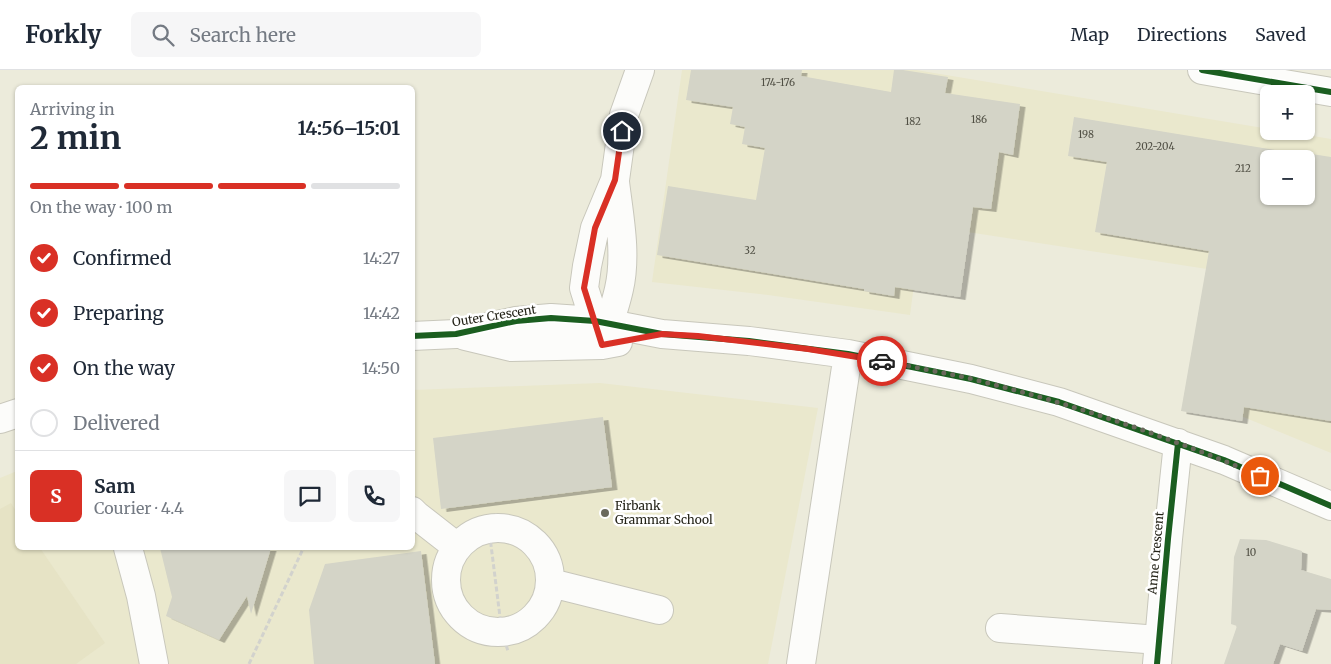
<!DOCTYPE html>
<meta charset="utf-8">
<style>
:root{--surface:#fff;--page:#f6f6f7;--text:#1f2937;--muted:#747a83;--line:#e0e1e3;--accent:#d93025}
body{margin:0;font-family:Merriweather,serif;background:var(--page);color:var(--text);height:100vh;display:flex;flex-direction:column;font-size:19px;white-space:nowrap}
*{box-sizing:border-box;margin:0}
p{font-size:16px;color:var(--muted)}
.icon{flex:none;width:28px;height:28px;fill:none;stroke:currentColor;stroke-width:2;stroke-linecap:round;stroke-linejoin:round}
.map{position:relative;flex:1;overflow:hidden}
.details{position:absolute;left:15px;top:15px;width:400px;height:465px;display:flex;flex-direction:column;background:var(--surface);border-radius:8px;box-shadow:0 1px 4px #0004}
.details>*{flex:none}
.tools{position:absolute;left:1260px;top:15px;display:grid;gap:10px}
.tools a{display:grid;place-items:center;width:55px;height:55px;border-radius:8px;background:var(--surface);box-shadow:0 1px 4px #0004;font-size:25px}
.pin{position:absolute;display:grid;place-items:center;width:42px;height:42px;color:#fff;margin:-21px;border:2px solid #fff;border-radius:50%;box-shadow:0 1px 5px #0007}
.courier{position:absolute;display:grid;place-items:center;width:50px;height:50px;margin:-25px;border:4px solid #d93025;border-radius:50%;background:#fff;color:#222;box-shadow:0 1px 6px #0007}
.overview em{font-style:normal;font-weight:700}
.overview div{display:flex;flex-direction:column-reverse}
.overview{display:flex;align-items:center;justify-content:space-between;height:85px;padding:0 15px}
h1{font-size:32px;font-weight:700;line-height:38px}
.bar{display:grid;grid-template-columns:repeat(4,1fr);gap:8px 5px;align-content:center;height:60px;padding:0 15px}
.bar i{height:6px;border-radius:4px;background:var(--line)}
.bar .on{background:var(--accent)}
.bar p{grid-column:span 4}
.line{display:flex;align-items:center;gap:12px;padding:0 15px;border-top:1px solid var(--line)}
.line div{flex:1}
.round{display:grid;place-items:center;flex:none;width:52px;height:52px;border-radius:8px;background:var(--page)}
ol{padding:0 15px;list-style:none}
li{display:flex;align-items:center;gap:15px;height:55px}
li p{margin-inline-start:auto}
li .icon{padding:5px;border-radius:50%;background:var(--accent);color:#fff;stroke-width:4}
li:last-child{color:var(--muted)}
li i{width:28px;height:28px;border:2px solid var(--line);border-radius:50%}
header{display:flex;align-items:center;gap:30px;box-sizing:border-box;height:70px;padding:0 25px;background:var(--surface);border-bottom:1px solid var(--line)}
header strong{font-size:24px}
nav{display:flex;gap:28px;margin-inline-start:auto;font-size:18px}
.search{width:350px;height:45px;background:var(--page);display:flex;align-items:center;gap:12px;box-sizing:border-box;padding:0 18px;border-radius:8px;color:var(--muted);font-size:19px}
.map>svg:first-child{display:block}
.built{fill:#eae8cd;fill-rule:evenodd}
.green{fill:#e6e3c5}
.building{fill:#d4d4c7;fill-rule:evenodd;filter:url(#shadow)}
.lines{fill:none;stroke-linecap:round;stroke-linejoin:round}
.minor-casing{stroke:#c8c7bb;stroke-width:30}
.path{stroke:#d2d2cd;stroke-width:3;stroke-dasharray:5 2.5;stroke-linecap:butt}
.minor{stroke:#fcfcfa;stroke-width:28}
.cycleway-casing{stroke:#fff;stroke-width:9}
.cycleway{stroke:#1b5e20;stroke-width:6}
.done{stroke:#6a695c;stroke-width:5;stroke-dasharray:0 9}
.route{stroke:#d93025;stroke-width:6}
.poi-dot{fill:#6a695c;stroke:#fff;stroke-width:2}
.labels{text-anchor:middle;stroke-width:5;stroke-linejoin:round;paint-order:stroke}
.number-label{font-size:10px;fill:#504f44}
.street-label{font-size:12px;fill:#242318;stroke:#fff}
.poi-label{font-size:12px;fill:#242318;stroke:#fff;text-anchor:start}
</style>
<header>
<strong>Forkly</strong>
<div class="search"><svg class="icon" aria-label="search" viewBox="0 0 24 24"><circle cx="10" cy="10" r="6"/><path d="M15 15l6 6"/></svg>Search here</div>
<nav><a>Map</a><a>Directions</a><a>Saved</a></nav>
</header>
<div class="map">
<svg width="1331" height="594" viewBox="0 0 1331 594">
<defs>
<filter id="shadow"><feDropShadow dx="5.5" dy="3" stdDeviation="0" flood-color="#0004"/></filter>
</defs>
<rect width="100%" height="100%" fill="#ecebdb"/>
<path class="built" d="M682 0H916L1269 59V61H1283L1331 69V383L1190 325 1207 199 922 155 910 245 768 225 652 212ZM1269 89H1306V126H1269Z
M600 313 818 338 768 594H0V408L17 401 18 478H412L413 320Z"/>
<path class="green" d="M11 433 17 443 18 478H40L105 573 76 594H0V439Z"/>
<path class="building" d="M691 0H802L801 6 891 22 894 0H903L948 7 945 23 1020 34 1013 85 999 82 991 139 973 137 960 227 895 217 894 226 864 221V219L657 185 668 116 756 130 765 78 742 74 745 57 730 54 733 37 686 30Z
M1074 47 1287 82 1286 80 1331 87V351L1244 337 1242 351 1181 341 1209 181 1095 162 1107 92 1068 86ZM1269 89H1306V126H1269Z
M603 347 612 417 441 439 433 368Z
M1240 469 1266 470 1302 481 1301 500 1331 509V540L1316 539 1302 581 1280 574 1273 594H1224L1237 556 1231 554 1234 487Z
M160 478H271L251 544 247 526 219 570 166 546 172 527Z
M421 481 435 594H314L309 540 325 494Z"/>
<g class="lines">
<g class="minor-casing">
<path id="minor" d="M1202 0 1331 22
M412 266 456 264 516 251 551 248 595 251 662 264 749 271 848 284 971 309 1059 332 1224 390 1331 436
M465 266 511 277 602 275 618 272
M603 271C609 254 615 237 619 219 627 184 619 146 615 112
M602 275 584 218 587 196 595 158 615 110 624 45 640 0
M0 349 18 343
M412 441 416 445 457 477
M446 510a52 52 0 1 1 104 0a52 52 0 1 1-104 0Z
M128 478 141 526 154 594
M551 513 659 540
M1000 558 1159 570
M801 594 848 284
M1157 594 1168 469 1178 373"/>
</g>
<path class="path" d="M497 444 489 459 502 563 508 581
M249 594 303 479 307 478"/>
<use href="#minor" class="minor"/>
<g class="cycleway-casing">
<path id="cycleway" d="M1202 0 1331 22
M412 266 456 264 516 251 551 248 595 251 662 264 749 271 848 284 971 309 1059 332 1224 390 1331 436
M1157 594 1168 469 1178 373"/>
</g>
<use href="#cycleway" class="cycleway"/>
</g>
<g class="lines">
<path class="done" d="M882 291C912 297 942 302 972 309 1070 333 1167 366 1260 406"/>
<path class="route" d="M622 61 615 110 595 158 584 218 602 275 662 264 698 266 808 279 882 291"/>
</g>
<circle class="poi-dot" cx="605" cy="443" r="5"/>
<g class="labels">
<g class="number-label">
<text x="778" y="16">174-176</text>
<text x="979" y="53">186</text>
<text x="913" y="55">182</text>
<text x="1086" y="68">198</text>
<text x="1155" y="80">202-204</text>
<text x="1243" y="102">212</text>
<text x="750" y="184">32</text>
<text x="1251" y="486">10</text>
</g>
<g class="street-label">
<text transform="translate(494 246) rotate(-9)" y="4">Outer Crescent</text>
<text transform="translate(1156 483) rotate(-85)" y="4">Anne Crescent</text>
</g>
<g class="poi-label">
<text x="615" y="440">Firbank<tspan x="615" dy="14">Grammar School</tspan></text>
</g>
</g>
</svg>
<div class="tools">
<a>+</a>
<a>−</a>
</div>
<div class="pin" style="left:1260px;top:406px;background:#ea580c"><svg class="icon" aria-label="bag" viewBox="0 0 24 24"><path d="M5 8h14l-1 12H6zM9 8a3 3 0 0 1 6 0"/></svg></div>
<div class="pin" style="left:622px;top:61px;background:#1f2937"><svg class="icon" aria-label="home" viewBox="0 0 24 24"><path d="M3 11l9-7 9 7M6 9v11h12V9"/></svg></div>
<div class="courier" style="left:882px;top:291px"><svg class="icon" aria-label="car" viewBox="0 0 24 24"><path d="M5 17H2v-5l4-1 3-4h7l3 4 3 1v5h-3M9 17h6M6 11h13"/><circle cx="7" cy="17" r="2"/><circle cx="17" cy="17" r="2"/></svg></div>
<section class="details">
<div class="overview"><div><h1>2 min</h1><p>Arriving in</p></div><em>14:56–15:01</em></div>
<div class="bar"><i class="on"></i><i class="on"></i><i class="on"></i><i></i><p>On the way · 100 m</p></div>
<ol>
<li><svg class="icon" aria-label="check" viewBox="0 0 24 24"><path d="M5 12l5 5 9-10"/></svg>Confirmed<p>14:27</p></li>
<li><svg class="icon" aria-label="check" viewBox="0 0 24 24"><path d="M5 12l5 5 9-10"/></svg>Preparing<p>14:42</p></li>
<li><svg class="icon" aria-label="check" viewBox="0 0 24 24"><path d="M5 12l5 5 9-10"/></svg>On the way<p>14:50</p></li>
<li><i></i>Delivered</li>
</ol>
<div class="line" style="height:90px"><b class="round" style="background:var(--accent);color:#fff">S</b><div><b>Sam</b><p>Courier · 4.4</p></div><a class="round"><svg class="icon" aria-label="chat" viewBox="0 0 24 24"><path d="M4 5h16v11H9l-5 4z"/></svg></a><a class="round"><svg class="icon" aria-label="phone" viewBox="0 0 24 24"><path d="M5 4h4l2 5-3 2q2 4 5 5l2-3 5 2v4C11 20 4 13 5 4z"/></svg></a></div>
</section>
</div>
